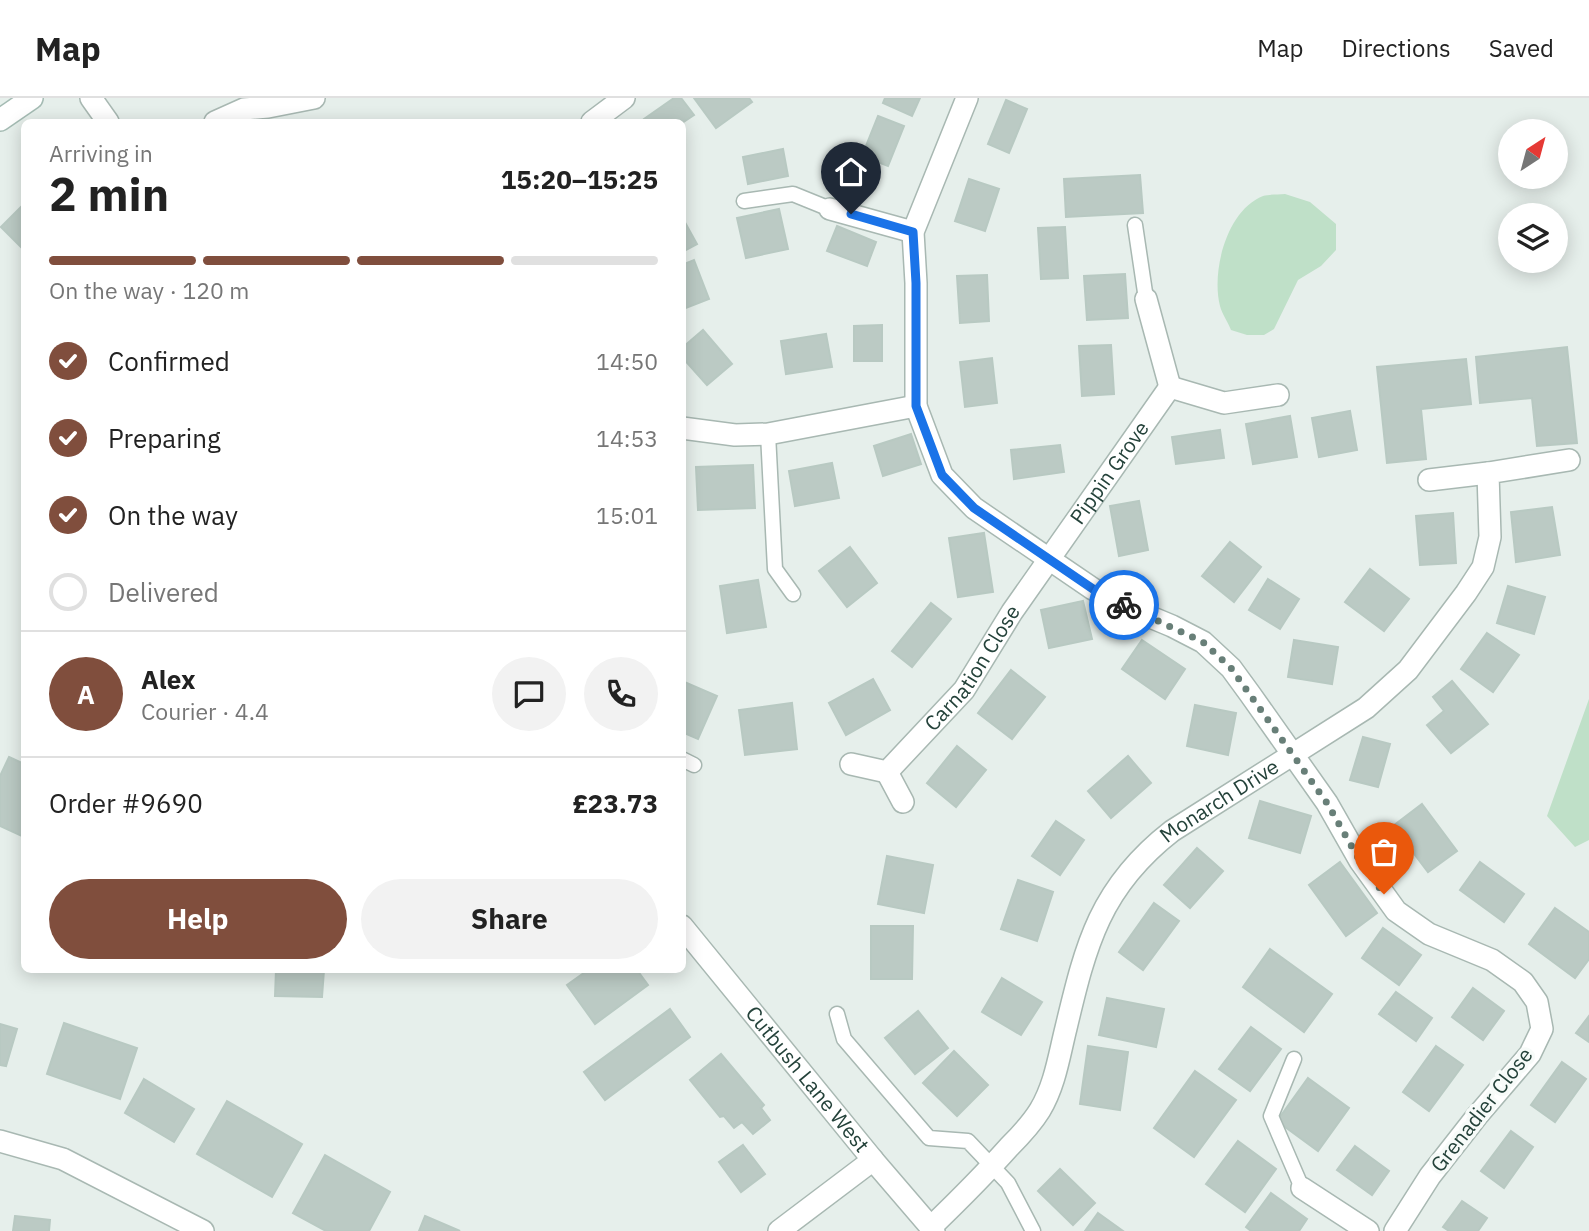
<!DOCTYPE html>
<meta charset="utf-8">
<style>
:root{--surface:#fff;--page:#f2f2f2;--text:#222;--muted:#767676;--line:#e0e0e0;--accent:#804e3d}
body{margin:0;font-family:"IBM Plex Sans",sans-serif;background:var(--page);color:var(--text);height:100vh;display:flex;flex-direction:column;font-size:26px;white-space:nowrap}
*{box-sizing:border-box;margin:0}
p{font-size:23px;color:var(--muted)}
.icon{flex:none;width:38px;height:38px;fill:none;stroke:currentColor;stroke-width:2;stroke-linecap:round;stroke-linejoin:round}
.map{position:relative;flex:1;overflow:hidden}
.sheet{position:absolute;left:21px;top:21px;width:665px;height:854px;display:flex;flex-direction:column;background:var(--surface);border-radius:10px;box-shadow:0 4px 18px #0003}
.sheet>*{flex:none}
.needle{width:46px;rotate:36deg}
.buttons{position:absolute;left:1498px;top:21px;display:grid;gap:14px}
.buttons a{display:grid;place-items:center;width:70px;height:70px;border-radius:50%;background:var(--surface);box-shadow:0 4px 18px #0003;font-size:35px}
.pin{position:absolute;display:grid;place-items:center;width:60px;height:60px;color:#fff;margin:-72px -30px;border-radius:50% 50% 50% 0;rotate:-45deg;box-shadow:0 0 7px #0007}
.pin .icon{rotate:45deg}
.courier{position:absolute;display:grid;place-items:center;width:70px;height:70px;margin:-35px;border:5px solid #1a73e8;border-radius:50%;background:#fff;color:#222;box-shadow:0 2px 9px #0007}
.headline em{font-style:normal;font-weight:800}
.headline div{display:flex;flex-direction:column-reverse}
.headline{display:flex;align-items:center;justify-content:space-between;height:119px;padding:0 28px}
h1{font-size:46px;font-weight:800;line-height:52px}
.bar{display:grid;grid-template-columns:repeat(4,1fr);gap:10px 7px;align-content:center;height:84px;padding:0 28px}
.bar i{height:9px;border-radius:5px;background:var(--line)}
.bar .current{background:var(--accent)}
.bar p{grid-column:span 4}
.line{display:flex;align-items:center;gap:18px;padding:0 28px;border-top:2px solid var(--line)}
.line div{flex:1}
.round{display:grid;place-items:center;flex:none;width:74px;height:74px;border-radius:37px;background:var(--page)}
ol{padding:0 28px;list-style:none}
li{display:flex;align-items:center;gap:21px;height:77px}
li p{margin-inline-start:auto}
li .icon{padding:7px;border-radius:50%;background:var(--accent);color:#fff;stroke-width:4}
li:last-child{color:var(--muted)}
li i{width:38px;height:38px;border:4px solid var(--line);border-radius:50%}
.action{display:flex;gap:14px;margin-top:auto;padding:14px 28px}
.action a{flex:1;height:80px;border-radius:42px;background:var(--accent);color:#fff;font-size:28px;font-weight:800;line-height:80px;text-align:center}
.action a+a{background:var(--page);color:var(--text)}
header{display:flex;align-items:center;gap:42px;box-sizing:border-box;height:98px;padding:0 35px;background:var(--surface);border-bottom:2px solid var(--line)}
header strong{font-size:33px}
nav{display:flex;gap:38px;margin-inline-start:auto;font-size:24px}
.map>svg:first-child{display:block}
.green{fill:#bfe0c8}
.building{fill:#bbcac4;stroke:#b8c9c2;stroke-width:2}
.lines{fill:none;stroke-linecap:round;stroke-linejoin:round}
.lane-casing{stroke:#a8b8b2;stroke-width:17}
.street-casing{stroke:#a8b8b2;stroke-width:24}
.secondary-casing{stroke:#a4bbb3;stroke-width:24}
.lane{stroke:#fff;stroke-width:14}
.street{stroke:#fff;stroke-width:21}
.secondary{stroke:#fff;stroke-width:21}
.done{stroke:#687f78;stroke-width:7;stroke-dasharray:0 12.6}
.route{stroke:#1a73e8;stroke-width:9}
.labels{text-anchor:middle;stroke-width:7;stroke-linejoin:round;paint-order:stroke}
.street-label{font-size:21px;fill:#24423a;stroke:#f7fbf9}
</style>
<header>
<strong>Map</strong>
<nav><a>Map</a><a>Directions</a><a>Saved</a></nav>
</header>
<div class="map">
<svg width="1589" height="1133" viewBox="0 0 1589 1133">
<rect width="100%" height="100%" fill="#e6efeb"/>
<path class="green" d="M1285 96 1310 104 1336 126V152L1321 168 1298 182 1274 231 1264 237H1247L1231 232C1228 224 1222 216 1220 208 1211 173 1227 112 1263 98 1269 96 1278 97 1285 96Z
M1589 601V742L1575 749 1547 718Z"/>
<path class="building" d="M674 0H681L694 17 682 25 646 24 644 21Z
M694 0H749L752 4 716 30Z
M885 0H920L912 18 883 5Z
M1006 2 1027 11 1009 55 988 46Z
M878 18 904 28 888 68 862 58Z
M783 51 788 78 748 86 743 59Z
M1140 77 1143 115 1066 119 1064 81Z
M969 81 999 91 985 133 955 123Z
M24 106V152L1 129Z
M779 111 788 151 746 160 737 120Z
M682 119 697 146 682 154Z
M837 128 876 144 867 168 827 153Z
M1065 129 1068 180 1041 181 1038 130Z
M694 162 709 201 683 211 682 167Z
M1125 176 1128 220 1087 222 1084 178Z
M987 177 989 223 960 225 957 178Z
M882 227V263H854V228Z
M703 232 732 266 707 287 682 259V250Z
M826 236 832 269 786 276 781 243Z
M1111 247 1114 296 1082 298 1079 248Z
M1567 249 1577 345 1537 348 1532 300 1480 305 1476 259Z
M992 260 997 305 965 309 960 264Z
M1466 261 1471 306 1421 311 1426 361 1387 365 1377 269Z
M1350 313 1357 352 1319 359 1312 320Z
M1290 318 1297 359 1253 366 1246 326Z
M1220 332 1224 360 1176 366 1172 339Z
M911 336 921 366 883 378 874 348Z
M1060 347 1064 374 1014 381 1011 352Z
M832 365 839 400 795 408 789 373Z
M753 367 755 410 698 412 696 369Z
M1139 403 1148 452 1119 458 1110 408Z
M1552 409 1560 457 1516 464 1511 414Z
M1453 415 1456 465 1420 467 1416 418Z
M984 435 993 494 958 499 949 440Z
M1230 444 1261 469 1234 504 1202 478Z
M850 449 877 485 847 509 819 473Z
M1370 471 1409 501 1384 533 1345 504Z
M1268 481 1299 501 1280 531 1249 512Z
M758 482 766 529 727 535 720 488Z
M1508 488 1545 499 1534 536 1497 525Z
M1083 503 1092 541 1049 550 1041 512Z
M931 505 951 521 912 569 892 553Z
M1487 535 1519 557 1493 594 1461 571Z
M1142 542 1185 571 1165 601 1122 571Z
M1294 542 1338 549 1332 586 1288 579Z
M1011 572 1045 599 1012 641 978 615Z
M873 581 890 612 846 637 829 605Z
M682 583 717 598 698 641 682 634Z
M1452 583 1488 626 1451 655 1427 627 1444 613 1433 599Z
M792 605 797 651 745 657 739 612Z
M1195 607 1236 615 1228 657 1187 648Z
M1363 639 1390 646 1378 689 1350 682Z
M957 648 986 672 956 709 927 685Z
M1128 658 1151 685 1111 720 1088 693Z
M9 659 24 666V739L0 728V678Z
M1260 703 1311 718 1300 755 1249 740Z
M1422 706 1457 753 1428 774 1393 728Z
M1056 723 1084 742 1060 777 1032 758Z
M1197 750 1223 773 1190 810 1164 787Z
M887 758 933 767 924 815 878 806Z
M1340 764 1377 815 1346 838 1309 787Z
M1480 764 1524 796 1504 824 1460 792Z
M1018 782 1053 794 1037 843 1001 831Z
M1154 805 1179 823 1143 872 1119 854Z
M1555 810 1589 834V861L1575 880 1529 846Z
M871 828H913L912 881H871Z
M1383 830 1421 857 1399 887 1362 860Z
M1270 851 1332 896 1304 934 1243 889Z
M276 872H324L322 899 275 898Z
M588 872H637L648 887 595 926 567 887Z
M1002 880 1042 904 1021 937 982 914Z
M1473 890 1504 913 1483 942 1452 919Z
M1396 894 1432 920 1416 943 1379 916Z
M1107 900 1164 911 1156 949 1099 937Z
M670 911 690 939 605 1002 584 974Z
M918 913 948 950 915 976 885 940Z
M1589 918V944L1576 935Z
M64 925 137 950 120 1001 47 976Z
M0 926 17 931 6 968 0 967Z
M1251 929 1281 951 1250 993 1219 971Z
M1088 948 1128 954 1120 1012 1080 1006Z
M1436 948 1463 967 1429 1013 1403 994Z
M954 953 988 987 957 1018 923 985Z
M721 956 764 1007 761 1010 770 1022 753 1036 742 1024 734 1030 724 1018 720 1019 690 982Z
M1562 964 1586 981 1555 1024 1531 1007Z
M1195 973 1236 1002 1194 1059 1154 1030Z
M1308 980 1349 1010 1318 1053 1277 1023Z
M144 981 194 1011 174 1044 125 1015Z
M227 1003 302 1046 272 1099 197 1056Z
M1511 1033 1533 1049 1504 1090 1481 1073Z
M1238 1043 1276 1071 1245 1114 1206 1086Z
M743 1047 765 1076 741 1094 719 1064Z
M1355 1048 1389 1073 1372 1097 1337 1072Z
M325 1057 390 1094 369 1133H326L293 1115Z
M1060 1071 1095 1105 1073 1127 1038 1093Z
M1271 1095 1307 1121 1299 1133H1251L1246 1129Z
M1462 1103 1487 1120 1478 1133H1449L1443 1129Z
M1098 1115 1123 1133H1085Z
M15 1118 50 1122 49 1133H13Z
M425 1118 460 1133H419Z"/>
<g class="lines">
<g class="lane-casing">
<path id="lane" d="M744 103 793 96 830 111
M1135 127 1146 201
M768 336 775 471 793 496
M682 661 694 667
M837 916 844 941 929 1040 968 1043 1008 1085 1033 1133
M1294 961 1271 1018 1302 1090"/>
</g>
<g class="street-casing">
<g id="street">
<path d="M91 0 108 24"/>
<path d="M967 0 913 134 916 185V308L942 377 974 410 1093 491 1136 513 1172 528 1203 544 1231 570 1250 596 1327 705 1360 763 1396 813 1429 836 1492 862 1523 884 1537 904 1542 931 1530 956 1477 1018 1430 1078 1395 1133"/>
<path d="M215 24 244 11 268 9 314 0"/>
<path d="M592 24 624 0"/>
<path d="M830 111 913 134"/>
<path d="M1146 201 1170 289"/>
<path d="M682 330 735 337 768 336 916 308"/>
<path d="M1429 382 1488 375"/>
<path id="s1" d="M851 666 887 674 964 592 1012 514 1170 289 1224 305 1278 297"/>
<path d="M887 674 903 704"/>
<path id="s2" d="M682 828 873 1062 934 1133"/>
<path d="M0 1043 63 1061 203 1133"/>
<path d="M1302 1090 1368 1133"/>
<path id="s3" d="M931 1129C958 1103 984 1077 1009 1049 1020 1038 1032 1025 1040 1012 1055 987 1059 958 1066 930 1086 846 1100 789 1172 733L1366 610 1408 572 1466 495 1483 469 1490 439 1488 375 1569 362"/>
<path d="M779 1133 873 1062"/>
</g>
</g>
<g class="secondary-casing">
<path id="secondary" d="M0 22 32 0"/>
</g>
<use href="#lane" class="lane"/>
<use href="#street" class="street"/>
<use href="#secondary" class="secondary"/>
</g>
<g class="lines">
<path class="done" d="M1124 507 1203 544 1231 570 1327 705 1360 763 1384 796"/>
<path class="route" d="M851 116 913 134 916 185V308L942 377 974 410 1093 491 1124 507"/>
</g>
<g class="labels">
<g class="street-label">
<text dy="7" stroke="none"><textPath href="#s1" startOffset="411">Pippin Grove</textPath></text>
<text dy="7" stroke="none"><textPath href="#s1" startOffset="172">Carnation Close</textPath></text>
<text dy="7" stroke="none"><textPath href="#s3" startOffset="532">Monarch Drive</textPath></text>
<text dy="7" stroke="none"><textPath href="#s2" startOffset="198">Cutbush Lane West</textPath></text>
<text transform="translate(1482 1012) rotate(-52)" y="7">Grenadier Close</text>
</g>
</g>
</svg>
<div class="buttons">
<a><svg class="needle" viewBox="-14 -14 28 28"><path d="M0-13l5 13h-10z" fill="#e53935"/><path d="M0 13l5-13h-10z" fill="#767676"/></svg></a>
<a><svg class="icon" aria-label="layers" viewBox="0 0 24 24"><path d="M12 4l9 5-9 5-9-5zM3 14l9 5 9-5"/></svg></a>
</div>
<div class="pin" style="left:1384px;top:796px;background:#ea580c"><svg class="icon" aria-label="bag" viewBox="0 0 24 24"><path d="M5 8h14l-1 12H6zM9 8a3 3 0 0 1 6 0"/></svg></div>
<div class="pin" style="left:851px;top:116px;background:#1f2937"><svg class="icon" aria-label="home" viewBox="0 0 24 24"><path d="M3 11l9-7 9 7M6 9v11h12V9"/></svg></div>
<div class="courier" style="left:1124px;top:507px"><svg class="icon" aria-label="bike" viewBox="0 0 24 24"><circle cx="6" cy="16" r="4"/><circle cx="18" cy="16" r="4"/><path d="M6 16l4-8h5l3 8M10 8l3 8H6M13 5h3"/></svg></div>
<section class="sheet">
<div class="headline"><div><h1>2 min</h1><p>Arriving in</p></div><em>15:20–15:25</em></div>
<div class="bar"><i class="current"></i><i class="current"></i><i class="current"></i><i></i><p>On the way · 120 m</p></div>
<ol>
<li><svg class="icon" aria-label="check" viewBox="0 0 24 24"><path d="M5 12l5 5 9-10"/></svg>Confirmed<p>14:50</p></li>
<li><svg class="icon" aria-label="check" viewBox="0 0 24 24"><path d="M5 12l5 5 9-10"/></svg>Preparing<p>14:53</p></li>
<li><svg class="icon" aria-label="check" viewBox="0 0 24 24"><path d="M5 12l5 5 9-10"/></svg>On the way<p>15:01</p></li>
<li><i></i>Delivered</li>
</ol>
<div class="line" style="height:126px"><b class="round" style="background:var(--accent);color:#fff">A</b><div><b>Alex</b><p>Courier · 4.4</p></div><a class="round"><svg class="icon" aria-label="chat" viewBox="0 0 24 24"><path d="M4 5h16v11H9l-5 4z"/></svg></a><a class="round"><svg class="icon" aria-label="phone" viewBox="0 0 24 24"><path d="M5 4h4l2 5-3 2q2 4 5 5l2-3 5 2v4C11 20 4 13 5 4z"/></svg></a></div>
<div class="line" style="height:91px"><div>Order #9690</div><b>£23.73</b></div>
<div class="action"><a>Help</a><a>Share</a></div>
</section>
</div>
